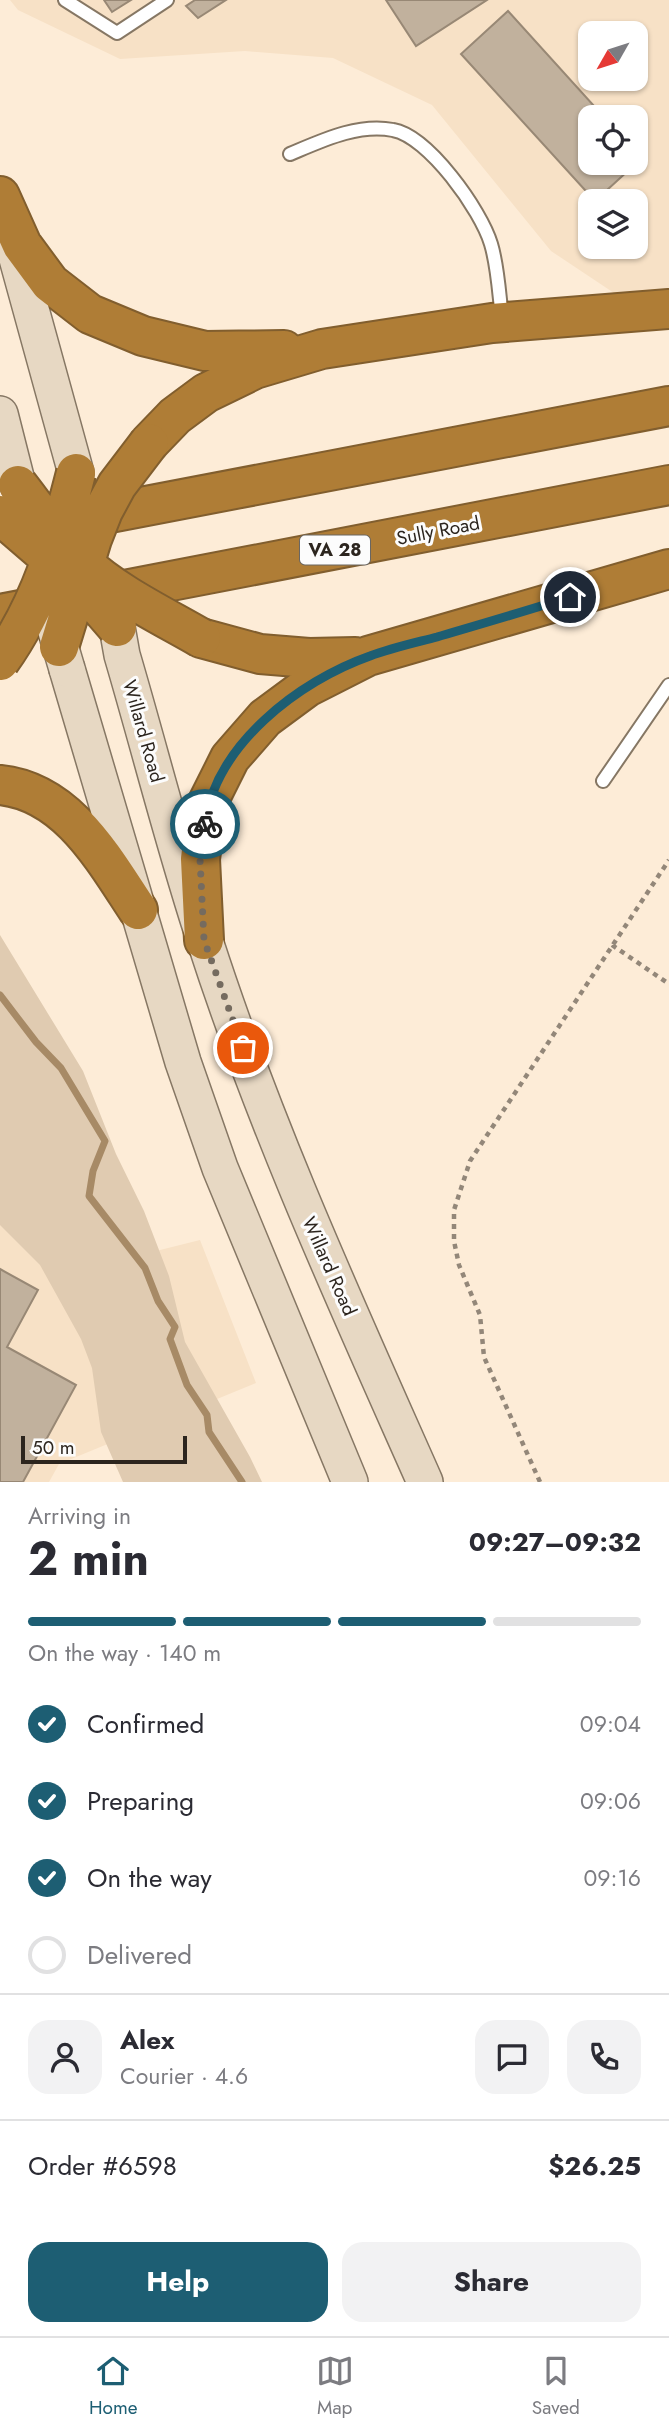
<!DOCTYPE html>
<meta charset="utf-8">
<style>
:root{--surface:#fff;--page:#f2f2f3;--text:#2b2b33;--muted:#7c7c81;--line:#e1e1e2;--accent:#1d5e73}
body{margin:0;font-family:Jost,sans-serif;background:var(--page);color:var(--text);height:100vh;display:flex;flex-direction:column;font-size:26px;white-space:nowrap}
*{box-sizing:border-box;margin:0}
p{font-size:23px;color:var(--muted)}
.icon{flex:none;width:38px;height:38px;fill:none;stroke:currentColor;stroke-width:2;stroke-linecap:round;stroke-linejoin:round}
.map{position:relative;height:1482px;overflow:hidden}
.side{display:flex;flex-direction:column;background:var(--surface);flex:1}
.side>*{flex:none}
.needle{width:46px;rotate:231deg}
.buttons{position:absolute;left:578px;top:21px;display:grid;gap:14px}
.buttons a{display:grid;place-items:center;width:70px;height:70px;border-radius:14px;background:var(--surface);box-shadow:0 2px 5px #0004;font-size:35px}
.scale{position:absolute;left:21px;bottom:18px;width:166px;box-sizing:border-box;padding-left:7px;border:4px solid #2c251e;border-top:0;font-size:19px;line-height:24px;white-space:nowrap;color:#2c251e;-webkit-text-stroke:5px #fcfcfc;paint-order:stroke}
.pin{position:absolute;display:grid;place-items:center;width:60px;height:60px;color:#fff;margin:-30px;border:4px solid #fff;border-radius:50%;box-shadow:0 2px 7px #0007}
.courier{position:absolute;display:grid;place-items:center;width:70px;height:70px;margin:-35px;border:5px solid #1d5e73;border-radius:50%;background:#fff;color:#222;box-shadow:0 2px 9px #0007}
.summary em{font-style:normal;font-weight:700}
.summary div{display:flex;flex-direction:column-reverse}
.summary{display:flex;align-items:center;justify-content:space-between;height:119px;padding:0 28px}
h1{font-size:46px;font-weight:700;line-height:52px}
.bar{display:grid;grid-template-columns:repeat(4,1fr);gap:10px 7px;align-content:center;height:84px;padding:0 28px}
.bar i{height:9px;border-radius:5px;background:var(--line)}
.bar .selected{background:var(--accent)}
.bar p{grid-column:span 4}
.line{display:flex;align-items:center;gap:18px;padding:0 28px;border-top:2px solid var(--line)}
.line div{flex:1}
.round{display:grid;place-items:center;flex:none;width:74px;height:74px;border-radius:21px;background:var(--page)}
ol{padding:0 28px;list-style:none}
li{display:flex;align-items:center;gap:21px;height:77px}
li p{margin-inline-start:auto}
li .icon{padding:7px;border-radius:50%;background:var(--accent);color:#fff;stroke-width:4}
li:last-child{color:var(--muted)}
li i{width:38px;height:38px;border:4px solid var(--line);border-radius:50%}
.action{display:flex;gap:14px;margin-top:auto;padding:14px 28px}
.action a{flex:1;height:80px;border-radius:21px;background:var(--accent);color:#fff;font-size:28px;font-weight:700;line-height:80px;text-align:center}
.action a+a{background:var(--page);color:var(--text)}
.tab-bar{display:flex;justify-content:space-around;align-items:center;height:98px;border-top:2px solid var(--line);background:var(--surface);font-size:19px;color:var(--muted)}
.tab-bar a{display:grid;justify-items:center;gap:4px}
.tab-bar .selected{color:var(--accent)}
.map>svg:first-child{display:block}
.built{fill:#f7e1c6;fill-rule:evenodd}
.green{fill:#e0cbb1}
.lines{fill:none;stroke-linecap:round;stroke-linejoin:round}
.stream{stroke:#a78a66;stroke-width:7}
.building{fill:#c1b19d;stroke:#988875;stroke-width:2}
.lane-casing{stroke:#867764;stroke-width:16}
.secondary-casing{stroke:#867764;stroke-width:38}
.highway-casing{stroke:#815e2e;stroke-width:42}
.path{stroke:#938779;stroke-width:4.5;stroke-dasharray:5 5;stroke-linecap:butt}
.lane{stroke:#fff;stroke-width:12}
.secondary{stroke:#e7d8c3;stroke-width:35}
.highway{stroke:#af7d36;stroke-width:38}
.secondary-bridge-casing{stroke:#867764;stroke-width:38;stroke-linecap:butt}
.highway-bridge-casing{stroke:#815e2e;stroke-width:42;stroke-linecap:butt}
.secondary-bridge{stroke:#e7d8c3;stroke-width:35}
.highway-bridge{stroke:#af7d36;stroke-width:38}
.done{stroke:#756b5f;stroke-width:7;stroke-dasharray:0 12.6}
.route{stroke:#1d5e73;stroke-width:9}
.labels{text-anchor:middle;stroke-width:6;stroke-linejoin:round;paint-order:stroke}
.shield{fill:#fcfcfc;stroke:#6a6661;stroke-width:2}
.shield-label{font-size:18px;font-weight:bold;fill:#2c251e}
.street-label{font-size:19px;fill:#2c251e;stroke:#fcfcfc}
</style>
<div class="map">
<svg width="669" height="1482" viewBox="0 0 669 1482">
<rect width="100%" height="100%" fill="#fdecd7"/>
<path class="built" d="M10 0H669V297L626 301 551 251 432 105 333 58 245 51 120 59 18 10ZM590 33H635V79H590ZM590 117H635V163H590ZM590 201H635V247H590Z
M0 1178 140 1255 200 1240 256 1383 59 1464 49 1482H0Z"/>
<path class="green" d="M0 935 83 1071 116 1154 144 1211 169 1276 185 1342 250 1457 262 1482H123L101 1432 92 1368 81 1339 40 1265 0 1225Z"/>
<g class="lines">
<path class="stream" d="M0 995 36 1042 61 1068 105 1141 93 1171 89 1196 145 1268 158 1301 175 1327 170 1339 187 1385 207 1415 209 1432 242 1482"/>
</g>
<path class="building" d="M104 0H131L112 12Z
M195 0H226L198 18 186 6Z
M386 0H487L416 46Z
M508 11 604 117H590V163H635V151L642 158 595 201 461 54Z
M0 1269 38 1290 7 1347 76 1385 23 1482H0Z"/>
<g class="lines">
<g class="lane-casing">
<path id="lane" d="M65 0 117 33 167 0
M290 154C321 141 358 123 393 130 428 136 481 210 491 244 498 267 499 294 502 318
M603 781 669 685"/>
</g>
<g class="secondary-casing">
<path id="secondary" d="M10 233 76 473
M0 414 18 485
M117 627 122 655C150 750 174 847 205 941 265 1127 346 1304 425 1482
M67 669 183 1062 220 1168 350 1482"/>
</g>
<g class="highway-casing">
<path id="highway" d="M0 196 22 245 50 283 90 314 143 336 205 351 284 350
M149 443 175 416 206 393 255 369 322 349 492 323 669 309
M73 520 669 406
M0 614 669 485
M201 638 260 654 309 658 355 657
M0 785C68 792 104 859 138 910
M204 940 200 859 207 804 230 758 265 718 307 687 368 656 669 569"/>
</g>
<path class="path" d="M612 945 669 984
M540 1482 484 1357 480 1315 459 1265 454 1241V1210L470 1161 669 860"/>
<use href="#lane" class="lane"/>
<use href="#secondary" class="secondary"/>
<use href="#highway" class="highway"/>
<g class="secondary-bridge-casing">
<path id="secondary-bridge" d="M52 618 67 669"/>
</g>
<g class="highway-bridge-casing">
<path id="highway-bridge" d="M18 485C39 512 58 540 83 563 115 593 163 616 201 638
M0 515 79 583 117 627
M59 647 92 539 103 511 117 485 149 443
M0 661C41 604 59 540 76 473"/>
</g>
<use href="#secondary-bridge" class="secondary-bridge"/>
<use href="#highway-bridge" class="highway-bridge"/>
</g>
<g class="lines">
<path class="done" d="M205 824 200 859 204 940 243 1048"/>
<path class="route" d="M205 824C215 745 299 681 370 656 391 648 414 643 437 637 481 624 526 611 570 597"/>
</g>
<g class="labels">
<rect class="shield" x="300" y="535.5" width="70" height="29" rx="5"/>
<g class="shield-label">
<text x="335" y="556">VA 28</text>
</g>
<g class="street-label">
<text transform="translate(438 530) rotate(-11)" y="7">Sully Road</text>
<text transform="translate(144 731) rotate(74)" y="7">Willard Road</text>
<text transform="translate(330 1266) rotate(66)" y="7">Willard Road</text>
</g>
</g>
</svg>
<div class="buttons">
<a><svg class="needle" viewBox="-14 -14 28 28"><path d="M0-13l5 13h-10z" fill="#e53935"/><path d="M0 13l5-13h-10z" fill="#7c7c81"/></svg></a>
<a><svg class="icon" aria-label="locate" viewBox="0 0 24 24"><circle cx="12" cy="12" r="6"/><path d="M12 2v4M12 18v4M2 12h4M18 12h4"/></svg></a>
<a><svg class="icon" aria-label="layers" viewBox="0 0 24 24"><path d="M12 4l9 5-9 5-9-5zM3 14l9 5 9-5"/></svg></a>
</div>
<div class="scale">50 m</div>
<div class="pin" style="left:243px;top:1048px;background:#ea580c"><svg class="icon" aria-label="bag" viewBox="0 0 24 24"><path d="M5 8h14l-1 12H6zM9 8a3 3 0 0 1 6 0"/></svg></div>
<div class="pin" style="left:570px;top:597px;background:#1f2937"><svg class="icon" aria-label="home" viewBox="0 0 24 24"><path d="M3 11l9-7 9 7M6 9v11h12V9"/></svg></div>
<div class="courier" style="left:205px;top:824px"><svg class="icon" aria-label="bike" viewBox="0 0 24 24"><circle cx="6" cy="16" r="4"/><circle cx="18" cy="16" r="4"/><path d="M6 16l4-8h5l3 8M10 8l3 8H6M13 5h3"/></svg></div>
</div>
<section class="side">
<div class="summary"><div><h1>2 min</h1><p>Arriving in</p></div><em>09:27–09:32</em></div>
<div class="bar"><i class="selected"></i><i class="selected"></i><i class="selected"></i><i></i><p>On the way · 140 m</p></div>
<ol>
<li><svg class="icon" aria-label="check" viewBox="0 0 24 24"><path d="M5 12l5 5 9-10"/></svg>Confirmed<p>09:04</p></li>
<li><svg class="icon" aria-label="check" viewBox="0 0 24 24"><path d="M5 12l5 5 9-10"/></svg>Preparing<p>09:06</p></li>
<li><svg class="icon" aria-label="check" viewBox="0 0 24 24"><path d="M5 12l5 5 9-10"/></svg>On the way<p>09:16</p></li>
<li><i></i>Delivered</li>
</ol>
<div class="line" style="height:126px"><a class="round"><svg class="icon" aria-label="person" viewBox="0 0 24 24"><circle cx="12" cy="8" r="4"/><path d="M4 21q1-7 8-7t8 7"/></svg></a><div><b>Alex</b><p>Courier · 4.6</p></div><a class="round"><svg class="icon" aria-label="chat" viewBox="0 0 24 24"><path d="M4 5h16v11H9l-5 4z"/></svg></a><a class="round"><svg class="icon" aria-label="phone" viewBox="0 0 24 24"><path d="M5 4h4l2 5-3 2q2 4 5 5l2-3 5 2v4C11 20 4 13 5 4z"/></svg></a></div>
<div class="line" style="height:91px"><div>Order #6598</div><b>$26.25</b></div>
<div class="action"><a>Help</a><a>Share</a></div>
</section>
<nav class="tab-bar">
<a class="selected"><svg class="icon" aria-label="home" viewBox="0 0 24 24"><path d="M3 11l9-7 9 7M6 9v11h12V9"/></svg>Home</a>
<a><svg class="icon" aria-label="map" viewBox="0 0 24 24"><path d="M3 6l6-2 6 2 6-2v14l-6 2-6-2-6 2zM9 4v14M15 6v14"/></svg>Map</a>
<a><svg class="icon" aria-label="saved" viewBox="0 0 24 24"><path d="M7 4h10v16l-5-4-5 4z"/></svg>Saved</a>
</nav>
